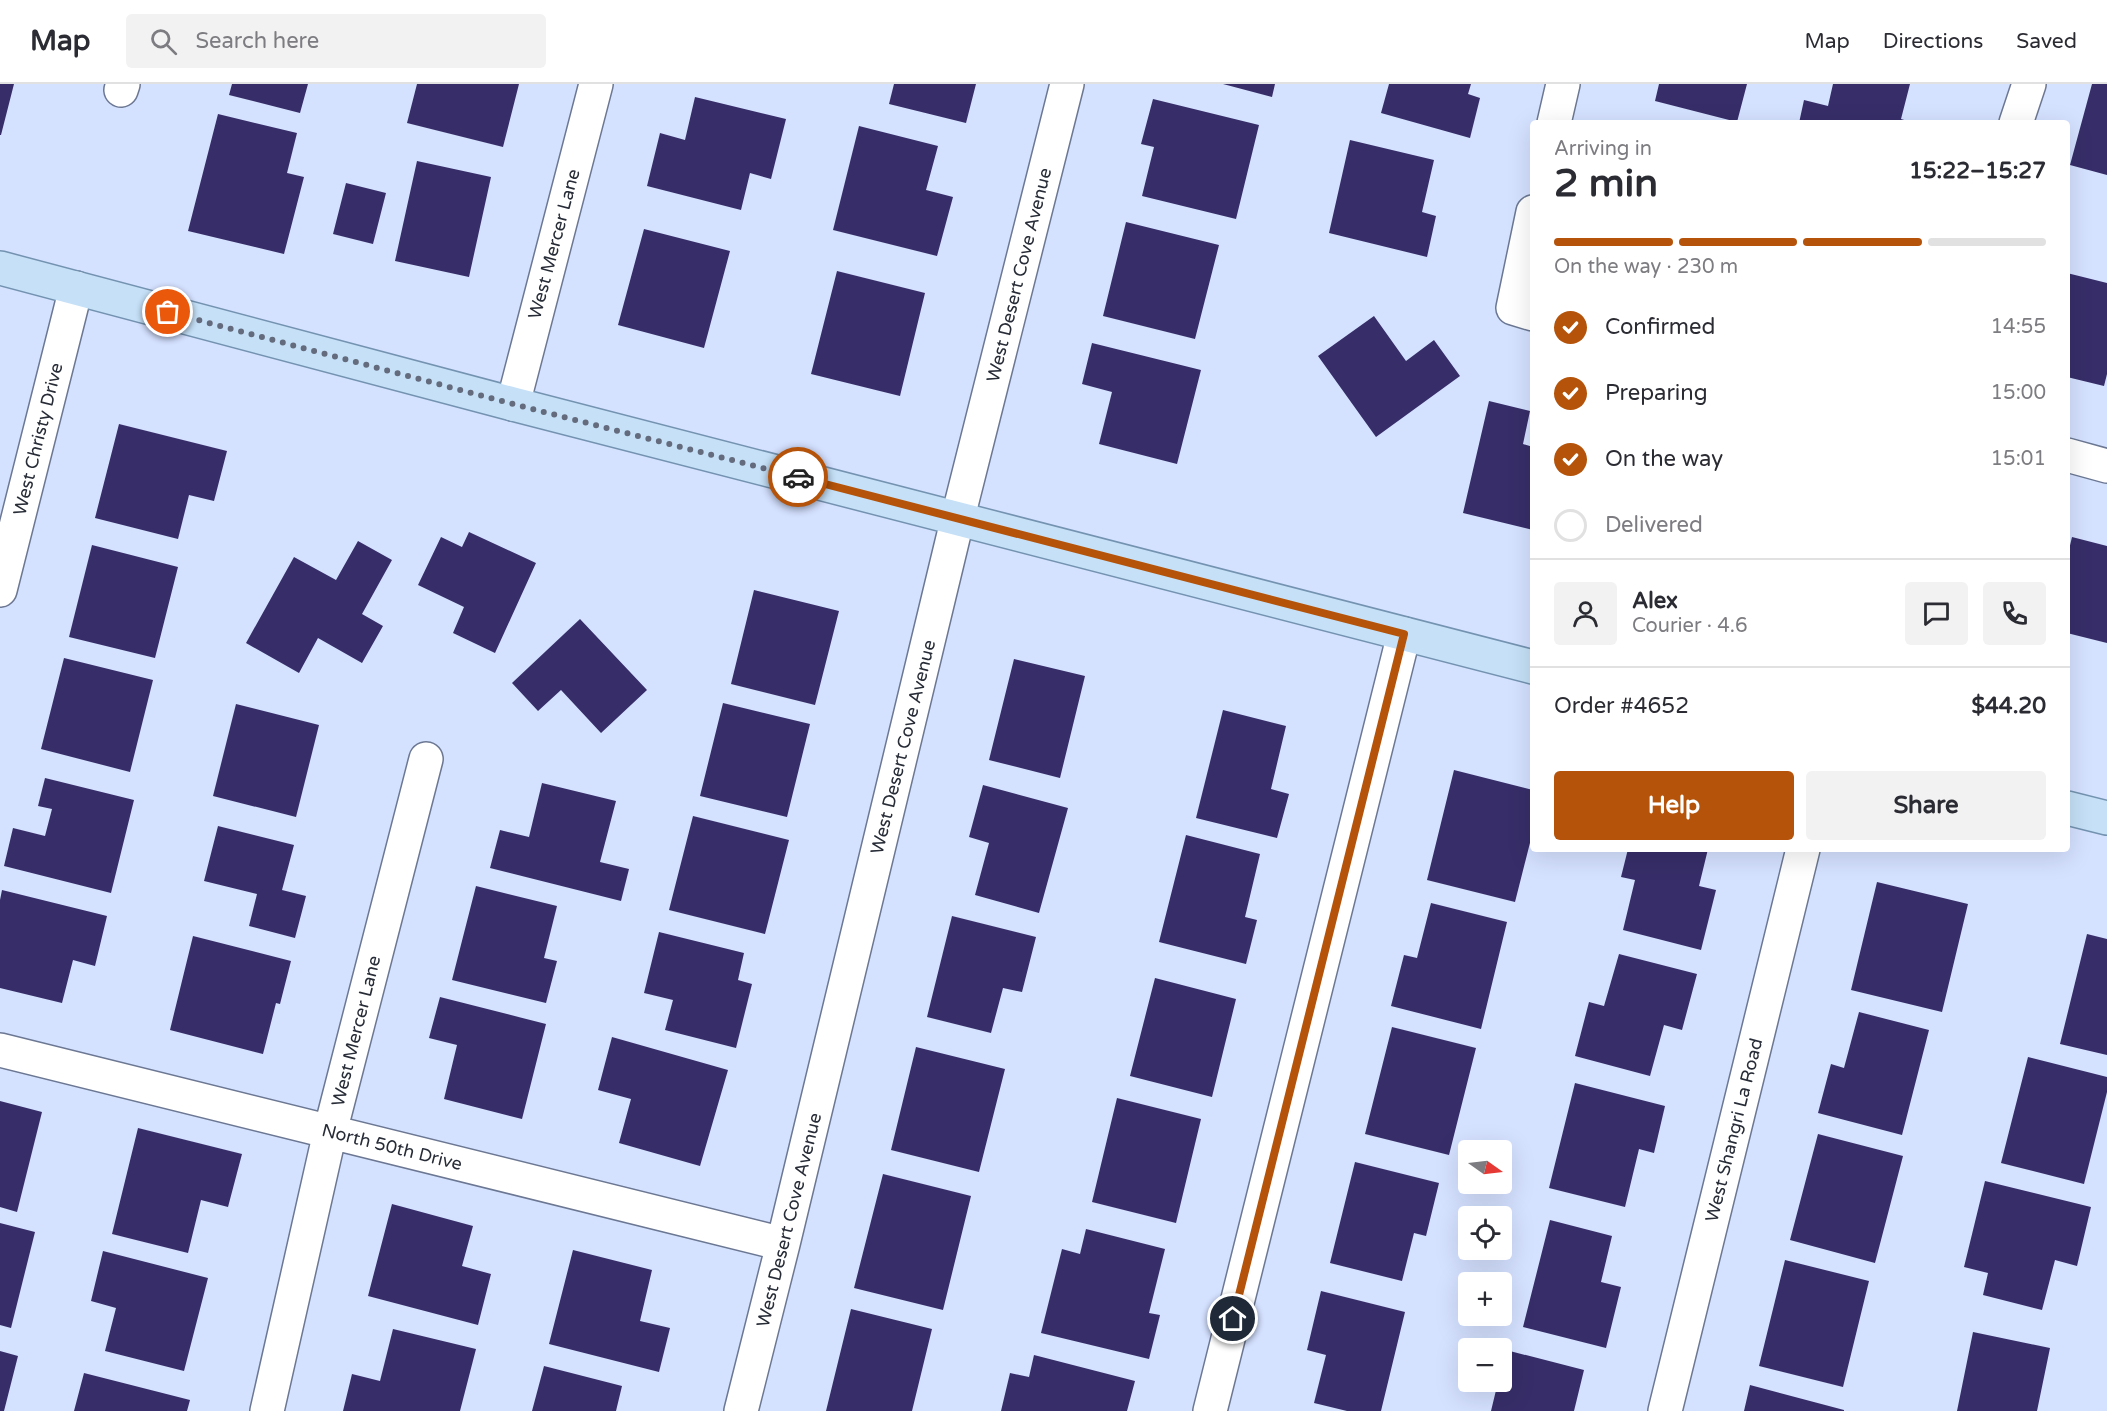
<!DOCTYPE html>
<meta charset="utf-8">
<style>
:root{--surface:#fff;--page:#f2f2f3;--text:#2b2b33;--muted:#7c7c81;--line:#e1e1e2;--accent:#b45309}
body{margin:0;font-family:"Varela Round",sans-serif;background:var(--page);color:var(--text);height:100vh;display:flex;flex-direction:column;font-size:22px;white-space:nowrap}
*{box-sizing:border-box;margin:0}
p{font-size:20px;color:var(--muted)}
.icon{flex:none;width:33px;height:33px;fill:none;stroke:currentColor;stroke-width:2;stroke-linecap:round;stroke-linejoin:round}
.map{position:relative;flex:1;overflow:hidden}
.drawer{position:absolute;left:1530px;top:36px;width:540px;height:732px;display:flex;flex-direction:column;background:var(--surface);border-radius:6px;box-shadow:0 6px 24px #0002}
.drawer>*{flex:none}
.needle{width:39px;rotate:104deg}
.buttons{position:absolute;left:1458px;top:1056px;display:grid;gap:12px}
.buttons a{display:grid;place-items:center;width:54px;height:54px;border-radius:6px;background:var(--surface);box-shadow:0 6px 24px #0002;font-size:30px}
.pin{position:absolute;display:grid;place-items:center;width:51px;height:51px;color:#fff;margin:-26px;border:3px solid #fff;border-radius:50%;box-shadow:0 2px 6px #0007}
.courier{position:absolute;display:grid;place-items:center;width:60px;height:60px;margin:-30px;border:4px solid #b45309;border-radius:50%;background:#fff;color:#222;box-shadow:0 2px 8px #0007}
.overview em{font-style:normal;font-weight:700}
.overview div{display:flex;flex-direction:column-reverse}
.overview{display:flex;align-items:center;justify-content:space-between;height:102px;padding:0 24px}
h1{font-size:39px;font-weight:700;line-height:45px}
.bar{display:grid;grid-template-columns:repeat(4,1fr);gap:9px 6px;align-content:center;height:72px;padding:0 24px}
.bar i{height:8px;border-radius:4px;background:var(--line)}
.bar .on{background:var(--accent)}
.bar p{grid-column:span 4}
.line{display:flex;align-items:center;gap:15px;padding:0 24px;border-top:2px solid var(--line)}
.line div{flex:1}
.round{display:grid;place-items:center;flex:none;width:63px;height:63px;border-radius:6px;background:var(--page)}
ol{padding:0 24px;list-style:none}
li{display:flex;align-items:center;gap:18px;height:66px}
li p{margin-inline-start:auto}
li .icon{padding:6px;border-radius:50%;background:var(--accent);color:#fff;stroke-width:4}
li:last-child{color:var(--muted)}
li i{width:33px;height:33px;border:3px solid var(--line);border-radius:50%}
.cta{display:flex;gap:12px;margin-top:auto;padding:12px 24px}
.cta a{flex:1;height:69px;border-radius:6px;background:var(--accent);color:#fff;font-size:24px;font-weight:700;line-height:69px;text-align:center}
.cta a+a{background:var(--page);color:var(--text)}
header{display:flex;align-items:center;gap:36px;box-sizing:border-box;height:84px;padding:0 30px;background:var(--surface);border-bottom:2px solid var(--line)}
header strong{font-size:28px}
nav{display:flex;gap:33px;margin-inline-start:auto;font-size:21px}
.search{width:420px;height:54px;background:var(--page);display:flex;align-items:center;gap:15px;box-sizing:border-box;padding:0 21px;border-radius:6px;color:var(--muted);font-size:22px}
.map>svg:first-child{display:block}
.building{fill:#372e69}
.lines{fill:none;stroke-linecap:round;stroke-linejoin:round}
.street-casing{stroke:#6c7893;stroke-width:36}
.primary-casing{stroke:#7493b0;stroke-width:36}
.street{stroke:#fff;stroke-width:33}
.primary{stroke:#c5e0f7;stroke-width:33}
.done{stroke:#646b7d;stroke-width:6;stroke-dasharray:0 10.8}
.route{stroke:#b45309;stroke-width:8}
.labels{text-anchor:middle;stroke-width:6;stroke-linejoin:round;paint-order:stroke}
.street-label{font-size:18px;fill:#272c37;stroke:#fff}
</style>
<header>
<strong>Map</strong>
<div class="search"><svg class="icon" aria-label="search" viewBox="0 0 24 24"><circle cx="10" cy="10" r="6"/><path d="M15 15l6 6"/></svg>Search here</div>
<nav><a>Map</a><a>Directions</a><a>Saved</a></nav>
</header>
<div class="map">
<svg width="2107" height="1327" viewBox="0 0 2107 1327">
<rect width="100%" height="100%" fill="#d4e1ff"/>
<path class="building" d="M0 0H14L1 51H0Z
M232 0H308L300 29 229 11Z
M417 0H519L503 63 407 39Z
M894 0H976L966 39 889 20Z
M1223 0H1275L1272 13Z
M1389 0H1471L1468 10 1480 14 1470 54 1381 29Z
M1659 0H1747L1737 38 1655 17Z
M1833 0H1910L1901 35 1914 39H1799L1804 16 1828 22Z
M2092 0H2107V91L2070 81Z
M695 13 786 35 771 95 750 89 741 126 647 102 660 49 685 56Z
M1153 15 1259 41 1236 135 1142 112 1154 63 1141 60Z
M218 30 297 49 287 89 304 93 284 170 188 147Z
M859 42 938 62 926 106 953 113 937 172 833 146Z
M1350 56 1434 76 1422 128 1436 132 1427 173 1329 149Z
M417 77 491 93 469 193 395 177Z
M346 99 386 109 373 160 333 150Z
M1126 138 1219 161 1195 255 1103 232Z
M644 145 730 167 704 264 618 241Z
M837 187 925 209 900 312 811 290Z
M2067 189 2107 199V290L2104 302 2067 293Z
M1374 232 1406 277 1434 256 1460 292 1376 353 1318 272Z
M1092 259 1201 286 1177 380 1099 360 1112 308 1082 300Z
M1489 317 1530 327 1523 360 1533 363V446L1463 429Z
M119 340 227 367 214 417 189 411 178 455 95 434Z
M469 448 536 479 495 569 453 549 464 523 418 501 441 453 462 463Z
M2072 453 2107 462V559L2067 549V474Z
M358 457 392 476 362 530 383 542 362 579 318 554 299 589 246 559 294 473 336 496Z
M92 461 178 483 155 574 69 553Z
M754 506 839 527 815 621 731 600Z
M580 535 647 606 601 649 561 606 538 627 512 599Z
M64 574 153 596 130 688 41 665Z
M1014 575 1085 592 1060 694 989 676Z
M723 619 810 640 787 733 700 712Z
M236 620 319 641 296 733 213 712Z
M1223 626 1286 642 1271 705 1289 710 1277 754 1196 734Z
M1454 686 1533 706V747L1515 818 1427 796Z
M45 694 134 716 111 809 4 782 13 744 45 752 52 725 38 722Z
M542 699 616 717 600 778 629 785 621 817 490 784 500 746 529 753Z
M983 701 1068 724 1039 829 975 811 989 759 969 753Z
M693 732 789 756 765 850 669 826Z
M218 742 294 761 282 806 306 812 295 854 249 842 257 810 204 797Z
M1186 751 1260 770 1245 833 1257 836 1246 880 1159 858Z
M1628 765H1708L1699 802 1716 806 1701 866 1623 846 1635 796 1621 793Z
M1877 798 1968 820 1942 928 1851 906Z
M476 802 557 822 544 874 557 877 546 919 452 896Z
M2 806 107 832 95 882 73 876 62 919 0 904V816Z
M1431 819 1507 838 1481 945 1391 922 1404 871 1417 874Z
M952 832 1036 853 1022 908 1003 904 991 949 927 933Z
M659 848 744 869 738 896 752 900 736 964 665 946 673 916 644 909Z
M2087 850 2107 855V971L2060 960Z
M193 852 291 877 280 920 276 919 263 970 170 946Z
M1619 870 1697 890 1682 946 1664 941 1650 992 1575 972 1589 918 1604 922Z
M1155 894 1236 915 1212 1013 1130 992Z
M440 913 546 940 522 1035 444 1015 457 961 429 954Z
M1859 928 1929 946 1902 1051 1818 1029 1831 980 1844 984Z
M1392 943 1476 964 1449 1071 1365 1050Z
M612 953 728 986 700 1082 619 1059 631 1015 598 1006Z
M916 963 1005 985 979 1088 891 1066Z
M2028 973 2107 993V1008L2084 1100 2001 1079Z
M1575 999 1665 1022 1654 1069 1639 1065 1625 1123 1549 1104Z
M1117 1014 1201 1035 1176 1139 1092 1118Z
M0 1017 42 1028 17 1128 0 1123Z
M138 1044 242 1070 228 1123 201 1116 188 1169 112 1150Z
M1818 1050 1903 1072 1875 1179 1790 1156Z
M1355 1078 1439 1099 1426 1152 1414 1149 1402 1197 1330 1179Z
M883 1090 971 1112 943 1226 854 1204Z
M1985 1097 2091 1123 2077 1182 2055 1176 2042 1226 1983 1211 1988 1189 1964 1183Z
M392 1120 473 1142 462 1182 491 1190 478 1241 368 1212Z
M1550 1136 1612 1152 1601 1198 1621 1203 1606 1264 1523 1243Z
M0 1139 35 1148 11 1244 0 1241Z
M1086 1145 1165 1165 1149 1229 1160 1231 1149 1275 1041 1249 1062 1165 1080 1170Z
M573 1166 652 1186 640 1237 670 1244 659 1288 549 1260Z
M103 1167 208 1194 184 1287 105 1267 116 1224 91 1217Z
M1785 1176 1869 1197 1843 1303 1759 1282Z
M1321 1207 1405 1228 1381 1327H1347L1314 1319 1326 1271 1307 1266Z
M851 1225 932 1245 912 1327H826Z
M393 1245 476 1265 460 1327H343L352 1290 380 1297Z
M1973 1248 2050 1264 2037 1327H1957Z
M1506 1266 1584 1286 1574 1327H1491L1498 1298H1502V1284Z
M0 1267 18 1272 4 1327H0Z
M1034 1271 1135 1297 1127 1327H1001L1010 1289 1029 1293Z
M544 1282 622 1302 616 1327H532Z
M84 1289 190 1316 187 1327H74Z
M1750 1301 1844 1326V1327H1744Z"/>
<g class="lines">
<g class="street-casing">
<path id="street" d="M121 6 123 0
M1554 39 1563 0
M2016 39 2029 0
M1533 128 1513 224 1533 230
M513 320 596 0
M2067 371 2107 382
M0 506 76 204
M0 966 783 1160
M267 1327 330 1048 426 675
M741 1327 783 1160 958 433 1067 0
M1210 1327 1404 550
M1665 1327 1803 765"/>
</g>
<g class="primary-casing">
<path id="primary" d="M0 184 513 320 1533 583
M2067 724 2107 734"/>
</g>
<use href="#street" class="street"/>
<use href="#primary" class="primary"/>
</g>
<g class="lines">
<path class="done" d="M168 228 513 320 798 393"/>
<path class="route" d="M798 393 1404 550 1233 1235"/>
</g>
<g class="labels">
<g class="street-label">
<text transform="translate(554 160) rotate(-75)" y="6">West Mercer Lane</text>
<text transform="translate(1019 191) rotate(-76)" y="6">West Desert Cove Avenue</text>
<text transform="translate(38 355) rotate(-76)" y="6">West Christy Drive</text>
<text transform="translate(903 663) rotate(-76)" y="6">West Desert Cove Avenue</text>
<text transform="translate(356 947) rotate(-76)" y="6">West Mercer Lane</text>
<text transform="translate(1734 1046) rotate(-76)" y="6">West Shangri La Road</text>
<text transform="translate(392 1063) rotate(14)" y="6">North 50th Drive</text>
<text transform="translate(789 1136) rotate(-76)" y="6">West Desert Cove Avenue</text>
</g>
</g>
</svg>
<div class="buttons">
<a><svg class="needle" viewBox="-14 -14 28 28"><path d="M0-13l5 13h-10z" fill="#e53935"/><path d="M0 13l5-13h-10z" fill="#7c7c81"/></svg></a>
<a><svg class="icon" aria-label="locate" viewBox="0 0 24 24"><circle cx="12" cy="12" r="6"/><path d="M12 2v4M12 18v4M2 12h4M18 12h4"/></svg></a>
<a>+</a>
<a>−</a>
</div>
<div class="pin" style="left:168px;top:228px;background:#ea580c"><svg class="icon" aria-label="bag" viewBox="0 0 24 24"><path d="M5 8h14l-1 12H6zM9 8a3 3 0 0 1 6 0"/></svg></div>
<div class="pin" style="left:1233px;top:1235px;background:#1f2937"><svg class="icon" aria-label="home" viewBox="0 0 24 24"><path d="M3 11l9-7 9 7M6 9v11h12V9"/></svg></div>
<div class="courier" style="left:798px;top:393px"><svg class="icon" aria-label="car" viewBox="0 0 24 24"><path d="M5 17H2v-5l4-1 3-4h7l3 4 3 1v5h-3M9 17h6M6 11h13"/><circle cx="7" cy="17" r="2"/><circle cx="17" cy="17" r="2"/></svg></div>
<section class="drawer">
<div class="overview"><div><h1>2 min</h1><p>Arriving in</p></div><em>15:22–15:27</em></div>
<div class="bar"><i class="on"></i><i class="on"></i><i class="on"></i><i></i><p>On the way · 230 m</p></div>
<ol>
<li><svg class="icon" aria-label="check" viewBox="0 0 24 24"><path d="M5 12l5 5 9-10"/></svg>Confirmed<p>14:55</p></li>
<li><svg class="icon" aria-label="check" viewBox="0 0 24 24"><path d="M5 12l5 5 9-10"/></svg>Preparing<p>15:00</p></li>
<li><svg class="icon" aria-label="check" viewBox="0 0 24 24"><path d="M5 12l5 5 9-10"/></svg>On the way<p>15:01</p></li>
<li><i></i>Delivered</li>
</ol>
<div class="line" style="height:108px"><a class="round"><svg class="icon" aria-label="person" viewBox="0 0 24 24"><circle cx="12" cy="8" r="4"/><path d="M4 21q1-7 8-7t8 7"/></svg></a><div><b>Alex</b><p>Courier · 4.6</p></div><a class="round"><svg class="icon" aria-label="chat" viewBox="0 0 24 24"><path d="M4 5h16v11H9l-5 4z"/></svg></a><a class="round"><svg class="icon" aria-label="phone" viewBox="0 0 24 24"><path d="M5 4h4l2 5-3 2q2 4 5 5l2-3 5 2v4C11 20 4 13 5 4z"/></svg></a></div>
<div class="line" style="height:78px"><div>Order #4652</div><b>$44.20</b></div>
<div class="cta"><a>Help</a><a>Share</a></div>
</section>
</div>
